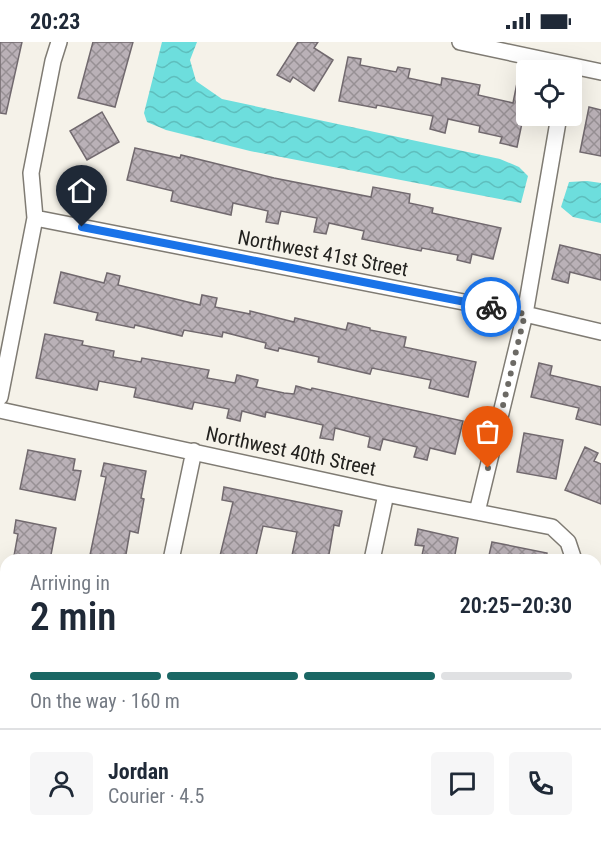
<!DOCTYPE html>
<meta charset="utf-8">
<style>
:root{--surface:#fff;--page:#f6f6f7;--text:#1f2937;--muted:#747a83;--line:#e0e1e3;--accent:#1a6764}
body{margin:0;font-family:"Roboto Condensed",sans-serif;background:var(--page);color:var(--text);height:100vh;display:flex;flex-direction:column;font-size:22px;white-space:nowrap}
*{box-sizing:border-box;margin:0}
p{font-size:20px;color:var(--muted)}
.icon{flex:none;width:33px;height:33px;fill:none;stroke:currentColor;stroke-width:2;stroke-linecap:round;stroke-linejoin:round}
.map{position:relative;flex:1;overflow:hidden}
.details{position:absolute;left:0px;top:512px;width:602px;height:296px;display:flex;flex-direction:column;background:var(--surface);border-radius:18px 18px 0 0;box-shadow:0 6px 24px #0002}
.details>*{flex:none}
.controls{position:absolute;left:516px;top:18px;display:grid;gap:12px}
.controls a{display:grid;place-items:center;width:66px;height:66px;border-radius:6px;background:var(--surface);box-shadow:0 6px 24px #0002;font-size:30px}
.pin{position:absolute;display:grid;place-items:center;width:51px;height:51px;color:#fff;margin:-62px -26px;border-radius:50% 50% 50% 0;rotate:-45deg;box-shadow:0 0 6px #0007}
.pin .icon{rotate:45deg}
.courier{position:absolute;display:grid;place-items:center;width:60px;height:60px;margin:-30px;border:4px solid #1a73e8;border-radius:50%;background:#fff;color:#222;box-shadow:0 2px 8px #0007}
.head em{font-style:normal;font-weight:600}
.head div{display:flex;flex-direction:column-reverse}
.head{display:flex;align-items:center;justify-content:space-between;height:102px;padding:0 30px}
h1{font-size:39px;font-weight:600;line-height:45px}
.bar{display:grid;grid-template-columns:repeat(4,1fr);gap:9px 6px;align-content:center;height:72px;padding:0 30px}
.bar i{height:8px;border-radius:4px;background:var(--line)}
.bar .on{background:var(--accent)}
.bar p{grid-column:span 4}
.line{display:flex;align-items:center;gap:15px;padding:0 30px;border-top:2px solid var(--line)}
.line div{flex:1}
.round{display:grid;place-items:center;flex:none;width:63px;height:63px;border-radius:6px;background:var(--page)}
.status{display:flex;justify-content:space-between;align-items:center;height:42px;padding:0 30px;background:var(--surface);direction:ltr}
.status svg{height:16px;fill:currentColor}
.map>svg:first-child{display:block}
.water{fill:url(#water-waves)}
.building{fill:url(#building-cross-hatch);stroke:#71696e;stroke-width:1.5}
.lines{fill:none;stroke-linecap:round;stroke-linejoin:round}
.minor-casing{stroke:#7f7b73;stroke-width:18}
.minor{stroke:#fff;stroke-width:15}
.done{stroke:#6c6a65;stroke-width:6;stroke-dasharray:0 10.8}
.route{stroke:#1a73e8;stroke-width:8}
.labels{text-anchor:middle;stroke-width:6;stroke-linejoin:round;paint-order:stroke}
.street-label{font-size:20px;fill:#22211e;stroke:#f5f2e9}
</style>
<div class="status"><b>20:23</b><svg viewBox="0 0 49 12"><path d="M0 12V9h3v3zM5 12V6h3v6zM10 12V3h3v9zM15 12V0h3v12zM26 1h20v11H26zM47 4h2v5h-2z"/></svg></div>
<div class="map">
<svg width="601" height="806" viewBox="0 0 601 806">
<defs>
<pattern id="water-waves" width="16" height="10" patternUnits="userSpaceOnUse" patternTransform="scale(1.5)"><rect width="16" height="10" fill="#6ddedd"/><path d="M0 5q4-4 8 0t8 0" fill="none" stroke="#5ebebd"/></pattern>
<pattern id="building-cross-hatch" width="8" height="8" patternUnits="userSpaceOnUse" patternTransform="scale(1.5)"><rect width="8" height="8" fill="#bab1b7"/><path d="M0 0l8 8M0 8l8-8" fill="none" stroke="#979094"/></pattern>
</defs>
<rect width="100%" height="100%" fill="#f5f2e9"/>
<path class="water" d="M162 0H197L190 18 196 39 222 57 500 117 519 125 528 134 521 161 250 109 166 88 147 80 144 71Z
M587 139 601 141V181L573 175 561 165 569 140Z
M0 776 6 778V801H109L134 806H0Z"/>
<path class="building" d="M0 0H22L6 72 0 71Z
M93 0H133L115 65 78 56Z
M298 0H318L314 6 333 18 314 49 293 35 290 40 277 33Z
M348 15 361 17 360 23 396 30 398 25 410 27 408 36 441 43 442 36 480 43 478 53 513 61 520 26H526V62L517 105 500 101 502 95 479 90 480 84 448 77 445 91 430 87 433 74 377 63 376 66 339 59Z
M589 65 601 68V114L580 110Z
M102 70 119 100 87 118 70 89Z
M135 106 180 116 181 113 274 136 371 155 373 145 410 152 409 161 433 166 432 171 501 186 493 217 472 212 470 221 457 218 458 213 422 206 421 209 362 197 364 189 329 181 326 192 314 190 317 176 281 169 278 182 266 180 268 169 233 161 231 173 171 159 173 149 127 138Z
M560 203 601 213V238L570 230 568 241 552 237Z
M61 230 104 241 107 231 120 234 118 243 200 263 202 253 217 256 215 265 250 272V269L294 280 295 276 346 288 348 281 370 286V288L406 295 404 305 476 320 468 355 429 346 431 338 372 326 370 332 318 320 319 315 279 306 278 309 265 306 266 301 223 290 222 295 184 288 182 294 135 283 134 286 96 278 98 271 54 261Z
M45 292 83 299 82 303 114 309 113 315 141 320 142 316 209 328 207 336 235 341 237 333 258 338 256 345 284 351 294 352 296 344 311 348 312 346 463 379 455 412 430 406 427 418 414 415 417 405 383 397 380 408 368 405 370 395 335 386 333 398 320 396 323 383 266 370 265 375 242 369 240 379 227 376 229 367 194 360 192 367 134 355 136 346 99 339 97 348 36 336Z
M539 321 552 324 550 333 601 345V383L576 377 579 366 531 355Z
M524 391 563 398 556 437 517 430Z
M585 405 598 411 594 419 601 422V462L565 448Z
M28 408 75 417 73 428 81 429 75 458 20 447Z
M104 421 146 429 141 456 144 457 138 491 130 489 125 518H89L106 435 101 434Z
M224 445 342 469 339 484 334 483 328 518H291L297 490 263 484 255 518H219L233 460 222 458Z
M16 478 56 486 50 518H35L14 514 18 492 14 491Z
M418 487 458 496 454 518H421L424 504 415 503Z
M492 500 547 511 546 518H488Z"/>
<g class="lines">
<g class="minor-casing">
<path id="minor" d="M460 0 601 30
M35 176 525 272 601 290
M0 355 35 176 31 131 53 19 59 0
M0 368 386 452 552 485 568 500 574 518
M477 470 525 272 559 74
M171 518 194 409
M372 518 386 452
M0 663 6 664
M596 786 601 787"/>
</g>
<use href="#minor" class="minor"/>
</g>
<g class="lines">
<path class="done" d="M488 426 525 272 491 265"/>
<path class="route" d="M82 185 491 265"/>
</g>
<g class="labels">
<g class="street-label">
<text transform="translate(323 211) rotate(11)" y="7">Northwest 41st Street</text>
<text transform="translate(291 409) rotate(12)" y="7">Northwest 40th Street</text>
</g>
</g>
</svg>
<div class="controls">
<a><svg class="icon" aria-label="locate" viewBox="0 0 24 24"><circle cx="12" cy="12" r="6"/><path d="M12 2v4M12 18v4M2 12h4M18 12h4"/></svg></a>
</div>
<div class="pin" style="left:488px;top:426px;background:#ea580c"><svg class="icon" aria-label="bag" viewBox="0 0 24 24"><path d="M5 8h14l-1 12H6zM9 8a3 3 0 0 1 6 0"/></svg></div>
<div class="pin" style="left:82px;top:185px;background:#1f2937"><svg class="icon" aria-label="home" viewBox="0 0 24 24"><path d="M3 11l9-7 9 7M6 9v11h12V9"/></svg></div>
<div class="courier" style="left:491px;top:265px"><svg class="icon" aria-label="bike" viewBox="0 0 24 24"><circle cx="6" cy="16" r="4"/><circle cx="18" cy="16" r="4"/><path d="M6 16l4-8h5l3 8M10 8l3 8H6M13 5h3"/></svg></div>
<section class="details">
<div class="head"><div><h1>2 min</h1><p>Arriving in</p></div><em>20:25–20:30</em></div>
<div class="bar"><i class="on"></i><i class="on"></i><i class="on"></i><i></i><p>On the way · 160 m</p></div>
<div class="line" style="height:108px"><a class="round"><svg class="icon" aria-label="person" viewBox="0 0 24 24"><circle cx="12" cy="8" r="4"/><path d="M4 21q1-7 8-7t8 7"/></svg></a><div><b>Jordan</b><p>Courier · 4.5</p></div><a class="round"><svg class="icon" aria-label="chat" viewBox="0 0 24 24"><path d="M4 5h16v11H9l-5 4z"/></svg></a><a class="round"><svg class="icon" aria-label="phone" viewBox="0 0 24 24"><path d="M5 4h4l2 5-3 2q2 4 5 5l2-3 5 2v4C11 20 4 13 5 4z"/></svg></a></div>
</section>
</div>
